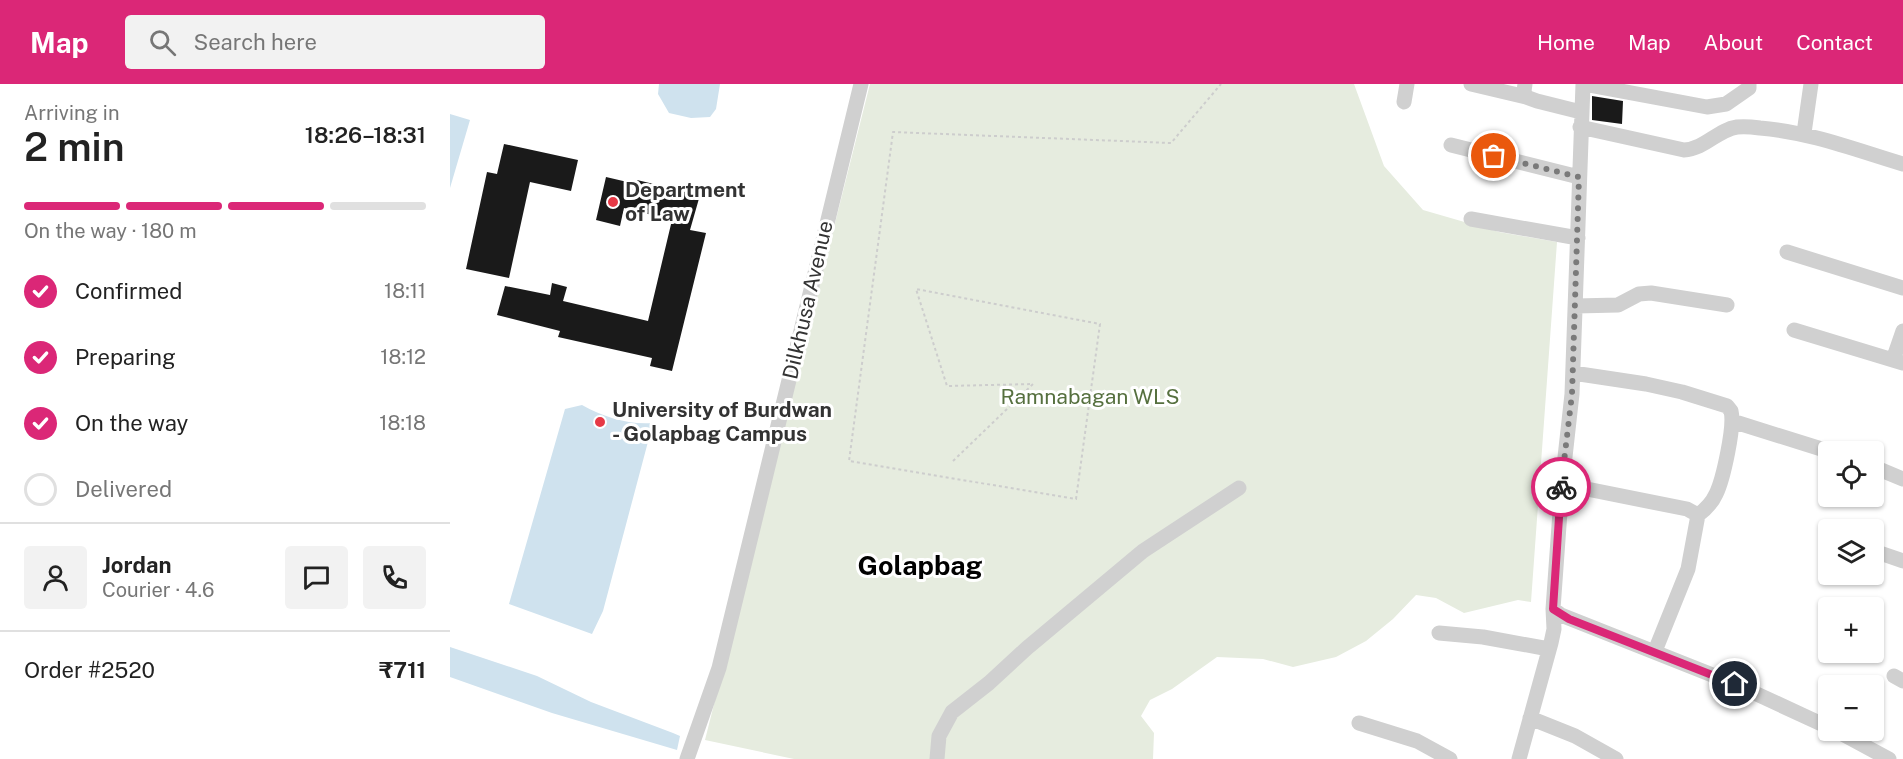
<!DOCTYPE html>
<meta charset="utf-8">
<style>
:root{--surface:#fff;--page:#f2f2f2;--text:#222;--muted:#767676;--line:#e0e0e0;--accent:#db2777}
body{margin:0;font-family:"Public Sans",sans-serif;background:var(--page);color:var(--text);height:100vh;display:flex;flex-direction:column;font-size:22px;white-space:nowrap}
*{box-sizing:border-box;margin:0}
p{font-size:20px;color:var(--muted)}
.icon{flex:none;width:33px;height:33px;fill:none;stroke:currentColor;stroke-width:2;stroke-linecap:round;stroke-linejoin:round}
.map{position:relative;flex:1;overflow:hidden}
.details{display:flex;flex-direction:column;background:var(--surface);width:450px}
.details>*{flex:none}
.fabs{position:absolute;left:1368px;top:357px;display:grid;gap:12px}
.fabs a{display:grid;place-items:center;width:66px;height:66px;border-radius:6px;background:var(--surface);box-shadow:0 2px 4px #0004;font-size:30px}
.pin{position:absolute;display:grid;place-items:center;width:51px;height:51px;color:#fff;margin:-26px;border:3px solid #fff;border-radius:50%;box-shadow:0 2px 6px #0007}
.courier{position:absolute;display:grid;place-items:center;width:60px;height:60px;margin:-30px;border:4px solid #db2777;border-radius:50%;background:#fff;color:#222;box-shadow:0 2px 8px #0007}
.head em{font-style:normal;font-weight:600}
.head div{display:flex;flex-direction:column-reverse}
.head{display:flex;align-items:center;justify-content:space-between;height:102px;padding:0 24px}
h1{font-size:39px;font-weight:600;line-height:45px}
.bar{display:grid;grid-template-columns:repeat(4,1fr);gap:9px 6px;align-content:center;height:72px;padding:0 24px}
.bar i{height:8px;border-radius:4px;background:var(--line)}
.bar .active{background:var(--accent)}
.bar p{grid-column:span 4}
.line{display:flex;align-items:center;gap:15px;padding:0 24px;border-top:2px solid var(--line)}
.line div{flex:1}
.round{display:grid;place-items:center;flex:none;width:63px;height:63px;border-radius:6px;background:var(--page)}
ol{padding:0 24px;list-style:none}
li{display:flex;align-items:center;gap:18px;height:66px}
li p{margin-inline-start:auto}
li .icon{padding:6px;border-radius:50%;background:var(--accent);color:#fff;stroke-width:4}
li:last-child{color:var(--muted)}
li i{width:33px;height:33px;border:3px solid var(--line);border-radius:50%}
header{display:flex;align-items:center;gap:36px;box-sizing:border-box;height:84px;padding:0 30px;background:var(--accent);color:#fff}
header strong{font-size:28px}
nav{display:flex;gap:33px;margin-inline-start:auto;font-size:21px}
.search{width:420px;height:54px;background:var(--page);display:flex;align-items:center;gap:15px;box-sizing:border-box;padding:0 21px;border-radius:6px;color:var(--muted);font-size:22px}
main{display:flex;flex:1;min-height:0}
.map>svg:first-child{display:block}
.green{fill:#e6ecdf}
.water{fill:#cfe2ee}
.building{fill:#1a1a1a}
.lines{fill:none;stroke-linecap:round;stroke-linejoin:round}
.path{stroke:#cdcdcd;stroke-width:2;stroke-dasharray:3 3;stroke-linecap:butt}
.minor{stroke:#d0d0d0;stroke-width:15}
.done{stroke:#7a7a7a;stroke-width:6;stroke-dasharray:0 10.8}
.route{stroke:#db2777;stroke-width:8}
.poi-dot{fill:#e63946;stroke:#fff;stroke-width:2}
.labels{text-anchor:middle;stroke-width:6;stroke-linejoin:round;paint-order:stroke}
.poi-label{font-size:21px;font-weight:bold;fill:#333;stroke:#fff;text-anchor:start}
.street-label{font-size:21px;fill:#333;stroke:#fff}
.park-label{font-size:21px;fill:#56703f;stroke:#fff}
.district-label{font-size:27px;font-weight:bold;fill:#000;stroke:#fff}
</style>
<header>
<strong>Map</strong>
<div class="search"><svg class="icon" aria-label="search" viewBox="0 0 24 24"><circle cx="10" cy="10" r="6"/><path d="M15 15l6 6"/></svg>Search here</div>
<nav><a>Home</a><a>Map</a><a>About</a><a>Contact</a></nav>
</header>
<main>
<section class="details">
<div class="head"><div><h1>2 min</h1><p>Arriving in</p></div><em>18:26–18:31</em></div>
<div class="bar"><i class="active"></i><i class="active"></i><i class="active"></i><i></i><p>On the way · 180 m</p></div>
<ol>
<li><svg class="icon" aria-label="check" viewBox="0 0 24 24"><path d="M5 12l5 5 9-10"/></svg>Confirmed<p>18:11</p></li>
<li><svg class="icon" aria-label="check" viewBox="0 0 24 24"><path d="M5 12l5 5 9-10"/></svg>Preparing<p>18:12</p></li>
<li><svg class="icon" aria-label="check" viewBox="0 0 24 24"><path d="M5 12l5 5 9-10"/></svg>On the way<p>18:18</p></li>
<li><i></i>Delivered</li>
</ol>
<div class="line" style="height:108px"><a class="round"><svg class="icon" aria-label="person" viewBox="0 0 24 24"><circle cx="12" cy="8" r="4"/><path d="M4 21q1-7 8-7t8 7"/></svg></a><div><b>Jordan</b><p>Courier · 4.6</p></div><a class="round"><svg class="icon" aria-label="chat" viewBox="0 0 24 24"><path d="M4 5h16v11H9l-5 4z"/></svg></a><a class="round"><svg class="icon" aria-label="phone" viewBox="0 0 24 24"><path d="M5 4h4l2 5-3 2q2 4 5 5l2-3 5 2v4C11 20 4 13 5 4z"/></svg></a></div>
<div class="line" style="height:78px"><div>Order #2520</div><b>₹711</b></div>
</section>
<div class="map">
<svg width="1453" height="675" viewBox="0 0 1453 675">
<rect width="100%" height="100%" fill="#fff"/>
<path class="green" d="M420 0H904L934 82 973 126 1049 148 1107 158 1081 518 1068 516 1014 529 986 514 966 511 943 535 916 557 886 573 843 583 813 575 767 573 722 605 700 616 691 632 704 649 703 675H344L255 656Z"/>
<path class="water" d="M209 0H270L266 25 260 33 241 34 219 29 208 10Z
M0 30 20 36 0 104Z
M132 321C154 333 178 341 203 339L153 527 142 550 59 520 115 325Z
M0 563 87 592 141 618 223 649 230 652 227 666 102 629 0 593Z"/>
<path class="building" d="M1142 12 1173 17 1172 40 1142 36Z
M54 60 128 76 121 107 80 98 59 194 16 185 37 88 47 90Z
M156 93 186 100 187 96 250 111 240 146 256 149 222 287 200 282 202 274 108 253 110 247 47 231 55 202 100 211 102 199 117 203 113 217 198 237 222 136 174 124 170 142 146 136Z"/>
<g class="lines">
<path class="path" d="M503 377 583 300 497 302 466 205 650 240 626 415 399 377 443 48 721 59 771 0"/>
<path class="minor" d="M1021 0 1076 13
M1075 0 1074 7 1076 13 1087 17 1131 28
M1133 0 1122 310 1112 400 1103 525 1111 531 1285 600 1378 643
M1133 0 1257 23 1276 20 1299 4V0
M954 18 957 0
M1130 43 1234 66C1255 65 1267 46 1287 43 1295 42 1303 43 1310 44 1360 48 1406 66 1453 80
M1354 49 1361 0
M1001 61 1129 93
M1021 135 1128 154
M1337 168 1453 204
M1126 222 1168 221 1189 210 1201 209 1277 221
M1344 246 1453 279
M1443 276 1453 247
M1123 289 1196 300 1232 308 1277 322 1281 327C1285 342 1273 396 1266 410 1262 419 1256 425 1248 431
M1282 337 1381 368
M1424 383 1453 395
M1112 400 1237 425 1248 431 1238 485 1205 567
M1430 469 1453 477
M989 549 1033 553 1099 565
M1444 592 1453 597
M1080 634 1125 652 1166 675
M909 639 967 657 1000 675
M1385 646 1439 675
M237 675 269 584 411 0
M487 675 489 652 502 628 539 599 577 564 693 467 789 404
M1069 675 1101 559 1104 545 1103 525"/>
</g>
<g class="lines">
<path class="done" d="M1044 72 1129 93 1122 310 1111 403"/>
<path class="route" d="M1111 403 1103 525 1119 535 1285 600"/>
</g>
<g class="poi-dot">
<circle cx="163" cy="118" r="6"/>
<circle cx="150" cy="338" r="6"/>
</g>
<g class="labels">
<g class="poi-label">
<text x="175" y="113">Department<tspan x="175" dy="24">of Law</tspan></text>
<text x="162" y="333">University of Burdwan<tspan x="162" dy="24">- Golapbag Campus</tspan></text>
</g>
<g class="street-label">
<text transform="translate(358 216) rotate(-77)" y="7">Dilkhusa Avenue</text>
</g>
<g class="park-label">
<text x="640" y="320">Ramnabagan WLS</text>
</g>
<g class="district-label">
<text x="470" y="491">Golapbag</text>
</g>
</g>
</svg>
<div class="fabs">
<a><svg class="icon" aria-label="locate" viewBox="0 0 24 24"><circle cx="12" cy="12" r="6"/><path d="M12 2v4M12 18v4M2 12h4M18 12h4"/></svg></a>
<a><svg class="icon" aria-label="layers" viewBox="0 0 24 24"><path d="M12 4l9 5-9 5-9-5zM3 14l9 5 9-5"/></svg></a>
<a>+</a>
<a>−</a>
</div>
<div class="pin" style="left:1044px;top:72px;background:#ea580c"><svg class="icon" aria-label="bag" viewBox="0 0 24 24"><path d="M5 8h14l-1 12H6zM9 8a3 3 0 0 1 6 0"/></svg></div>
<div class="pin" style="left:1285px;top:600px;background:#1f2937"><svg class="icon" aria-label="home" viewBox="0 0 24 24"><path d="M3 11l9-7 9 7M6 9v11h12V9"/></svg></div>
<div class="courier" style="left:1111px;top:403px"><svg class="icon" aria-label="bike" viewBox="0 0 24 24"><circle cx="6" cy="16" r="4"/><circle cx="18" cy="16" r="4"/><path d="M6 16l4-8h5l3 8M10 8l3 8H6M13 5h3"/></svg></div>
</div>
</main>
